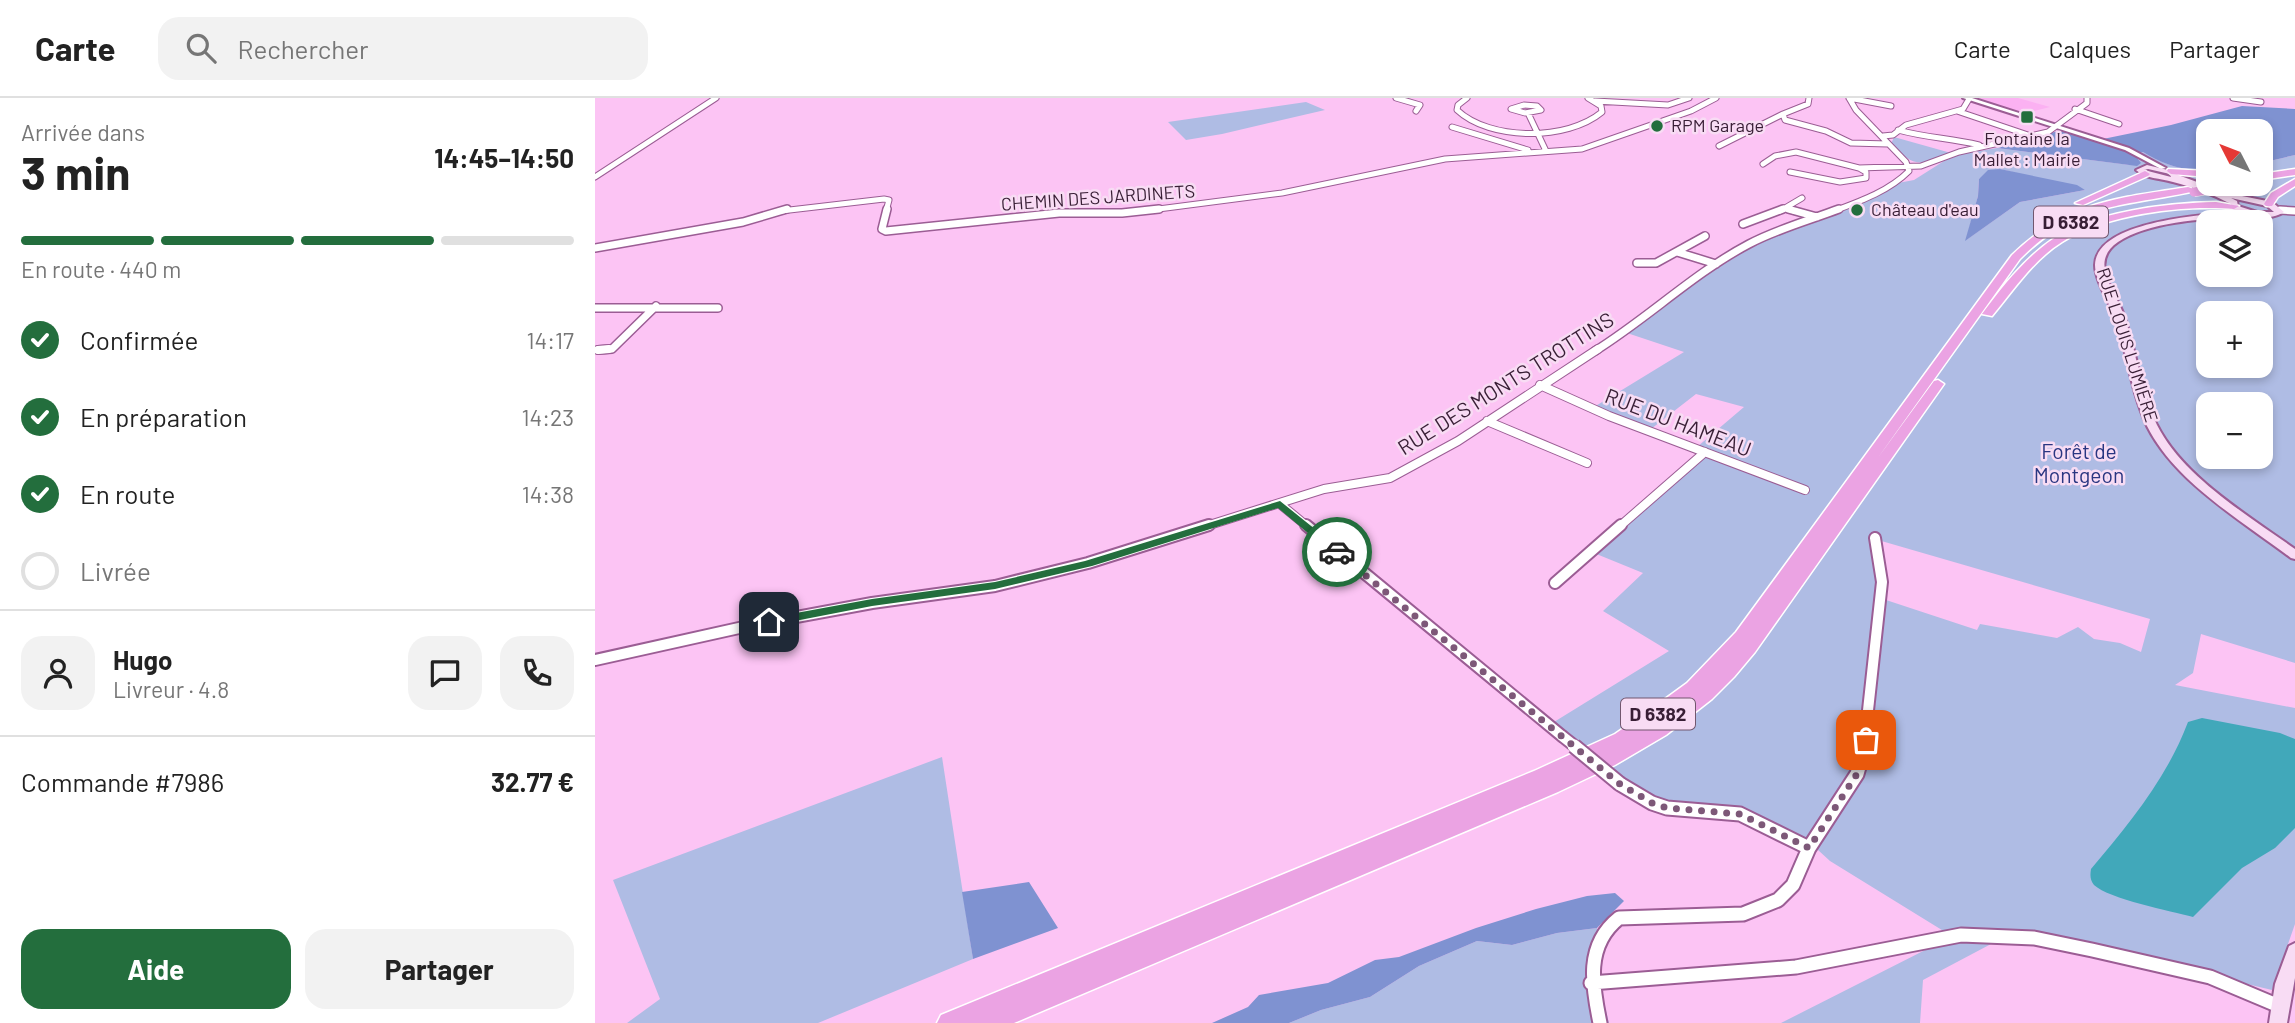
<!DOCTYPE html>
<html lang="fr">
<meta charset="utf-8">
<style>
:root{--surface:#fff;--page:#f2f2f2;--text:#222;--muted:#767676;--line:#e0e0e0;--accent:#236e3d}
body{margin:0;font-family:Barlow,sans-serif;background:var(--page);color:var(--text);height:100vh;display:flex;flex-direction:column;font-size:26px;white-space:nowrap}
*{box-sizing:border-box;margin:0}
p{font-size:23px;color:var(--muted)}
.icon{flex:none;width:38px;height:38px;fill:none;stroke:currentColor;stroke-width:2;stroke-linecap:round;stroke-linejoin:round}
.map{position:relative;flex:1;overflow:hidden}
.drawer{display:flex;flex-direction:column;background:var(--surface);width:595px}
.drawer>*{flex:none}
.needle{width:46px;rotate:312deg}
.buttons{position:absolute;left:1601px;top:21px;display:grid;gap:14px}
.buttons a{display:grid;place-items:center;width:77px;height:77px;border-radius:14px;background:var(--surface);box-shadow:0 4px 10px #0003;font-size:35px}
.pin{position:absolute;display:grid;place-items:center;width:60px;height:60px;color:#fff;margin:-30px;border-radius:14px;box-shadow:0 4px 10px #0006}
.courier{position:absolute;display:grid;place-items:center;width:70px;height:70px;margin:-35px;border:5px solid #236e3d;border-radius:50%;background:#fff;color:#222;box-shadow:0 2px 9px #0007}
.overview em{font-style:normal;font-weight:700}
.overview div{display:flex;flex-direction:column-reverse}
.overview{display:flex;align-items:center;justify-content:space-between;height:119px;padding:0 21px}
h1{font-size:46px;font-weight:700;line-height:52px}
.bar{display:grid;grid-template-columns:repeat(4,1fr);gap:10px 7px;align-content:center;height:84px;padding:0 21px}
.bar i{height:9px;border-radius:5px;background:var(--line)}
.bar .on{background:var(--accent)}
.bar p{grid-column:span 4}
.line{display:flex;align-items:center;gap:18px;padding:0 21px;border-top:2px solid var(--line)}
.line div{flex:1}
.round{display:grid;place-items:center;flex:none;width:74px;height:74px;border-radius:21px;background:var(--page)}
ol{padding:0 21px;list-style:none}
li{display:flex;align-items:center;gap:21px;height:77px}
li p{margin-inline-start:auto}
li .icon{padding:7px;border-radius:50%;background:var(--accent);color:#fff;stroke-width:4}
li:last-child{color:var(--muted)}
li i{width:38px;height:38px;border:4px solid var(--line);border-radius:50%}
.button{display:flex;gap:14px;margin-top:auto;padding:14px 21px}
.button a{flex:1;height:80px;border-radius:21px;background:var(--accent);color:#fff;font-size:28px;font-weight:700;line-height:80px;text-align:center}
.button a+a{background:var(--page);color:var(--text)}
header{display:flex;align-items:center;gap:42px;box-sizing:border-box;height:98px;padding:0 35px;background:var(--surface);border-bottom:2px solid var(--line)}
header strong{font-size:33px}
nav{display:flex;gap:38px;margin-inline-start:auto;font-size:24px}
.search{width:490px;height:63px;background:var(--page);display:flex;align-items:center;gap:18px;box-sizing:border-box;padding:0 24px;border-radius:21px;color:var(--muted);font-size:26px}
main{display:flex;flex:1;min-height:0}
.map>svg:first-child{display:block}
.built{fill:#fbb1f2}
.green{fill:#afbce4;fill-rule:evenodd}
.forest{fill:#7f92d1}
.water{fill:#41a8ba}
.lines{fill:none;stroke-linecap:round;stroke-linejoin:round}
.minor-far4-casing{stroke:#9b5d94;stroke-width:7}
.minor-far3-casing{stroke:#9b5d94;stroke-width:10}
.minor-far2-casing{stroke:#9b5d94;stroke-width:10}
.minor-far1-casing{stroke:#9b5d94;stroke-width:14}
.minor-casing{stroke:#9b5d94;stroke-width:17}
.tertiary-casing{stroke:#9b5d94;stroke-width:4}
.secondary-casing{stroke:#9b5d94;stroke-width:4}
.trunk-casing{stroke:#fff;stroke-width:3}
.minor-far4{stroke:#fff;stroke-width:5}
.minor-far3{stroke:#fff;stroke-width:7}
.minor-far2{stroke:#fff;stroke-width:8}
.minor-far1{stroke:#fff;stroke-width:10}
.minor{stroke:#fff;stroke-width:13}
.tertiary{fill:#fff;fill-rule:evenodd}
.secondary{fill:#f8dcf4;fill-rule:evenodd}
.trunk{fill:#eba3e3;fill-rule:evenodd}
.minor-bridge-far1-casing{stroke:#9b5d94;stroke-width:14;stroke-linecap:butt}
.minor-bridge-casing{stroke:#9b5d94;stroke-width:17;stroke-linecap:butt}
.trunk-bridge-casing{stroke:#fff;stroke-width:10;stroke-linecap:butt}
.minor-bridge-far1{stroke:#fff;stroke-width:10}
.minor-bridge{stroke:#fff;stroke-width:13}
.trunk-bridge{stroke:#eba3e3;stroke-width:9}
.route{fill:#236e3d}
.done{stroke:#7d5878;stroke-width:7;stroke-dasharray:0 12.6}
.poi-dot{fill:#236e3d;stroke:#f8dcf4;stroke-width:2.5}
.labels{text-anchor:middle;stroke-width:5;stroke-linejoin:round;paint-order:stroke}
.far-poi-label{font-size:18px;fill:#381e35;stroke:#f8dcf4;text-anchor:start}
.far-street-label{font-size:18px;fill:#381e35;stroke:#f8dcf4}
.shield{fill:#f8dcf4;stroke:#72576e;stroke-width:2}
.shield-label{font-size:19px;font-weight:bold;fill:#381e35}
.street-label{font-size:21px;fill:#381e35;stroke:#f8dcf4}
.park-label{font-size:21px;fill:#293681;stroke:#f8dcf4}
</style>
<header>
<strong>Carte</strong>
<div class="search"><svg class="icon" aria-label="search" viewBox="0 0 24 24"><circle cx="10" cy="10" r="6"/><path d="M15 15l6 6"/></svg>Rechercher</div>
<nav><a>Carte</a><a>Calques</a><a>Partager</a></nav>
</header>
<main>
<section class="drawer">
<div class="overview"><div><h1>3 min</h1><p>Arrivée dans</p></div><em>14:45–14:50</em></div>
<div class="bar"><i class="on"></i><i class="on"></i><i class="on"></i><i></i><p>En route · 440 m</p></div>
<ol>
<li><svg class="icon" aria-label="check" viewBox="0 0 24 24"><path d="M5 12l5 5 9-10"/></svg>Confirmée<p>14:17</p></li>
<li><svg class="icon" aria-label="check" viewBox="0 0 24 24"><path d="M5 12l5 5 9-10"/></svg>En préparation<p>14:23</p></li>
<li><svg class="icon" aria-label="check" viewBox="0 0 24 24"><path d="M5 12l5 5 9-10"/></svg>En route<p>14:38</p></li>
<li><i></i>Livrée</li>
</ol>
<div class="line" style="height:126px"><a class="round"><svg class="icon" aria-label="person" viewBox="0 0 24 24"><circle cx="12" cy="8" r="4"/><path d="M4 21q1-7 8-7t8 7"/></svg></a><div><b>Hugo</b><p>Livreur · 4.8</p></div><a class="round"><svg class="icon" aria-label="chat" viewBox="0 0 24 24"><path d="M4 5h16v11H9l-5 4z"/></svg></a><a class="round"><svg class="icon" aria-label="phone" viewBox="0 0 24 24"><path d="M5 4h4l2 5-3 2q2 4 5 5l2-3 5 2v4C11 20 4 13 5 4z"/></svg></a></div>
<div class="line" style="height:91px"><div>Commande #7986</div><b>32.77 €</b></div>
<div class="button"><a>Aide</a><a>Partager</a></div>
</section>
<div class="map">
<svg width="1700" height="925" viewBox="0 0 1700 925">
<rect width="100%" height="100%" fill="#fcc4f4"/>
<path class="built" d="M1377 0H1423L1455 9 1431 15Z"/>
<path class="green" d="M711 4 730 12 627 36 591 42 573 24Z
M1299 39 1356 55C1325 67 1321 71 1296 46Z
M1402 50 1535 67 1544 62 1538 56 1548 54C1568 66 1591 75 1613 70L1614 86H1666V65L1700 57V565L1606 536 1598 575 1580 587 1700 610V826L1677 892 1472 843 1396 846 1328 882 1325 925H1186L1342 846 1355 837 1235 763 1223 752 1150 713 1062 703 1040 690 959 624 1074 553 1008 513 1048 475 999 455 1112 354 1102 349 1149 309 1101 296 1056 331 999 309 1089 254 1032 235 1128 164 1174 138 1261 108 1303 85 1319 82 1349 63 1367 56ZM1405 71 1490 92 1425 104 1371 142 1383 98 1384 81ZM1614 124H1666V177H1614ZM1614 215H1666V268H1614ZM1614 306H1666V359H1614ZM1283 442 1555 521 1546 554 1525 545 1499 541 1483 529 1462 540 1385 526 1382 532 1291 502Z
M347 659 378 861 223 925H32L65 901 18 782Z
M1002 830 1006 893 1014 925H694L726 912 775 899 824 868 882 843 917 847 962 835Z"/>
<path class="forest" d="M1647 8 1700 11V57L1666 65V33H1614L1613 70C1591 75 1567 66 1548 54L1539 56 1546 65 1542 68 1402 50 1470 31 1508 41 1576 27Z
M1405 71 1482 87 1490 92 1425 104 1370 143 1383 98 1384 81 1393 72Z
M434 784 463 830 378 861 367 794Z
M1020 795 1029 803 1002 830 962 835 917 847 882 843 824 868 775 899 726 912 694 925H617L653 909 664 897 733 885 780 862 804 859 881 830 941 811 992 798Z"/>
<path class="water" d="M1607 620 1685 635 1700 641V730L1680 750 1647 770 1598 819C1576 813 1514 801 1499 787 1495 782 1495 777 1496 771 1534 726 1572 680 1593 624Z"/>
<g class="lines">
<g class="minor-far4-casing">
<path id="minor-far4" d="M801 0 825 7 821 13
M872 0 863 7 862 12C895 43 972 43 1007 14L1006 8 993 0
M1214 0 1213 6 1188 16 1190 22 1231 33 1256 45 1293 46
M1254 0 1296 8
M1638 0 1666 4
M1000 3 1073 7 1094 0
M929 7 942 8 946 12 930 15 916 11Z
M1480 11 1524 26
M1362 13 1436 38
M933 15 951 53
M857 29 933 52
M1303 32C1332 40 1355 40 1384 47
M1288 38 1298 37 1311 27 1368 11 1374 1
M1124 48 1188 16
M1168 66 1180 58 1201 54 1264 70 1326 68 1364 54 1453 34 1492 5V0
M1195 74 1245 84 1271 80V74L1264 70
M0 79 121 0
M1189 110 1199 113
M1685 112 1696 113
M186 113 289 101 294 102 291 113
M548 113 687 95 850 61 987 51 1096 13 1121 0
M1185 113 1207 100
M1239 113C1266 103 1294 93 1314 73L1311 64 1261 12 1254 0"/>
</g>
<g class="minor-far3-casing">
<path id="minor-far3" d="M292 111 287 131 291 133 464 115H527L564 111
M1193 111 1222 119
M1685 112 1700 113
M1148 126 1188 111
M0 150 148 124 192 111
M1082 154 1121 166
M1042 165H1061L1110 138
M0 210H123
M3 252 17 251 61 208
M1000 253C1053 220 1099 175 1154 146 1182 131 1215 122 1244 111"/>
</g>
<g class="minor-far2-casing">
<path id="minor-far2" d="M3 252 14 251
M945 287 1014 318 1210 392
M892 323 992 365
M685 406 713 429
M608 429 729 391 795 380 863 343 1003 251
M1024 429 1110 354"/>
</g>
<g class="minor-far1-casing">
<path id="minor-far1" d="M711 427 967 638
M960 485 1026 427
M0 562 153 528 277 505 400 488 493 465 614 427
M1269 649 1287 484 1280 440"/>
</g>
<g class="minor-casing">
<path id="minor" d="M1025 686 1057 705 1072 710 1145 716 1214 750
M996 885 1201 869 1366 837 1439 840 1497 852 1615 879 1684 908
M1005 925C997 887 990 847 1024 820L1148 816 1183 802 1198 787 1214 750 1262 676 1270 648"/>
</g>
<g class="tertiary-casing">
<path id="tertiary" d="M1368 0H1377L1534 50 1571 70 1566 71 1530 52Z"/>
</g>
<g class="secondary-casing">
<path id="secondary" d="M1552 67 1581 74 1583 77 1632 95 1677 104 1689 114C1675 123 1658 118 1642 119 1607 121 1553 124 1523 144 1494 164 1519 191 1528 215 1541 251 1545 291 1562 327 1588 379 1654 418 1700 451V461L1696 460C1647 423 1580 384 1552 328 1538 298 1533 263 1524 231 1519 212 1500 184 1500 167 1501 122 1614 116 1646 114L1637 111 1636 106C1617 96 1598 89 1578 84 1565 80 1551 81 1541 72ZM1553 71 1575 76 1576 79 1549 72ZM1636 100 1672 108 1679 114H1662L1643 108 1642 103Z
M1700 845V880L1692 925H1674L1680 886 1694 848Z"/>
</g>
<g class="trunk-casing">
<path id="trunk" d="M1573 71 1614 73V79L1576 76 1572 73Z
M1700 71V77L1666 82V76Z
M1550 73 1555 76 1553 78 1488 107 1480 105Z
M1700 81V88L1683 99 1677 108H1671L1669 106 1676 95Z
M1633 86H1653L1624 93 1619 90Z
M1593 89 1596 90V94C1525 109 1481 105 1425 161L1282 361 1339 283 1343 282 1349 286 1160 554 1139 579 1117 601 1071 637 1020 667 963 694 419 925H342L346 917 939 673 1020 636 1059 609 1092 585 1141 534 1417 157C1471 104 1522 100 1593 89Z
M1621 104 1644 108 1639 111C1587 107 1512 116 1467 144 1438 162 1418 193 1397 218L1387 216C1407 189 1430 160 1458 141 1501 113 1571 105 1621 104Z"/>
</g>
<use href="#minor-far4" class="minor-far4"/>
<use href="#minor-far3" class="minor-far3"/>
<use href="#minor-far2" class="minor-far2"/>
<use href="#minor-far1" class="minor-far1"/>
<use href="#minor" class="minor"/>
<use href="#tertiary" class="tertiary"/>
<use href="#secondary" class="secondary"/>
<use href="#trunk" class="trunk"/>
<g class="minor-bridge-far1-casing">
<path id="minor-bridge-far1" d="M967 638 981 649"/>
</g>
<g class="minor-bridge-casing">
<path id="minor-bridge" d="M979 648 1025 686"/>
</g>
<g class="trunk-bridge-casing">
<path id="trunk-bridge" d="M1599 94 1624 90"/>
</g>
<use href="#minor-bridge-far1" class="minor-bridge-far1"/>
<use href="#minor-bridge" class="minor-bridge"/>
<use href="#trunk-bridge" class="trunk-bridge"/>
</g>
<path class="route" d="M685 403 746 452V456H738L683 410 497 468 400 491 277 508 174 528 168 524 174 520 277 501 400 484 490 463Z"/>
<g class="lines">
<path class="done" d="M742 454 1025 686 1057 705 1072 710 1145 716 1214 750 1262 676 1271 642"/>
</g>
<g class="poi-dot">
<rect x="1425" y="12" width="14" height="14" rx="3.5"/>
<circle cx="1062" cy="28" r="7"/>
<circle cx="1262" cy="112" r="7"/>
</g>
<g class="labels">
<g class="far-poi-label">
<text x="1076" y="34">RPM Garage</text>
<text x="1432" y="47" text-anchor="middle">Fontaine la<tspan x="1432" dy="21">Mallet : Mairie</tspan></text>
<text x="1276" y="118">Château d'eau</text>
</g>
<g class="far-street-label">
<text transform="translate(503 100) rotate(-4)" y="6">CHEMIN DES JARDINETS</text>
<text transform="translate(1532 247) rotate(72)" y="6">RUE LOUIS LUMIÈRE</text>
</g>
<g class="shield">
<rect x="1439" y="108.5" width="74" height="31" rx="5"/>
<rect x="1026" y="600.5" width="74" height="31" rx="5"/>
</g>
<g class="shield-label">
<text x="1476" y="131">D 6382</text>
<text x="1063" y="623">D 6382</text>
</g>
<g class="street-label">
<text transform="translate(911 286) rotate(-32)" y="7">RUE DES MONTS TROTTINS</text>
<text transform="translate(1083 325) rotate(21)" y="7">RUE DU HAMEAU</text>
</g>
<g class="park-label">
<text x="1484" y="361">Forêt de<tspan x="1484" dy="24">Montgeon</tspan></text>
</g>
</g>
</svg>
<div class="buttons">
<a><svg class="needle" viewBox="-14 -14 28 28"><path d="M0-13l5 13h-10z" fill="#e53935"/><path d="M0 13l5-13h-10z" fill="#767676"/></svg></a>
<a><svg class="icon" aria-label="layers" viewBox="0 0 24 24"><path d="M12 4l9 5-9 5-9-5zM3 14l9 5 9-5"/></svg></a>
<a>+</a>
<a>−</a>
</div>
<div class="pin" style="left:1271px;top:642px;background:#ea580c"><svg class="icon" aria-label="bag" viewBox="0 0 24 24"><path d="M5 8h14l-1 12H6zM9 8a3 3 0 0 1 6 0"/></svg></div>
<div class="pin" style="left:174px;top:524px;background:#1f2937"><svg class="icon" aria-label="home" viewBox="0 0 24 24"><path d="M3 11l9-7 9 7M6 9v11h12V9"/></svg></div>
<div class="courier" style="left:742px;top:454px"><svg class="icon" aria-label="car" viewBox="0 0 24 24"><path d="M5 17H2v-5l4-1 3-4h7l3 4 3 1v5h-3M9 17h6M6 11h13"/><circle cx="7" cy="17" r="2"/><circle cx="17" cy="17" r="2"/></svg></div>
</div>
</main>
